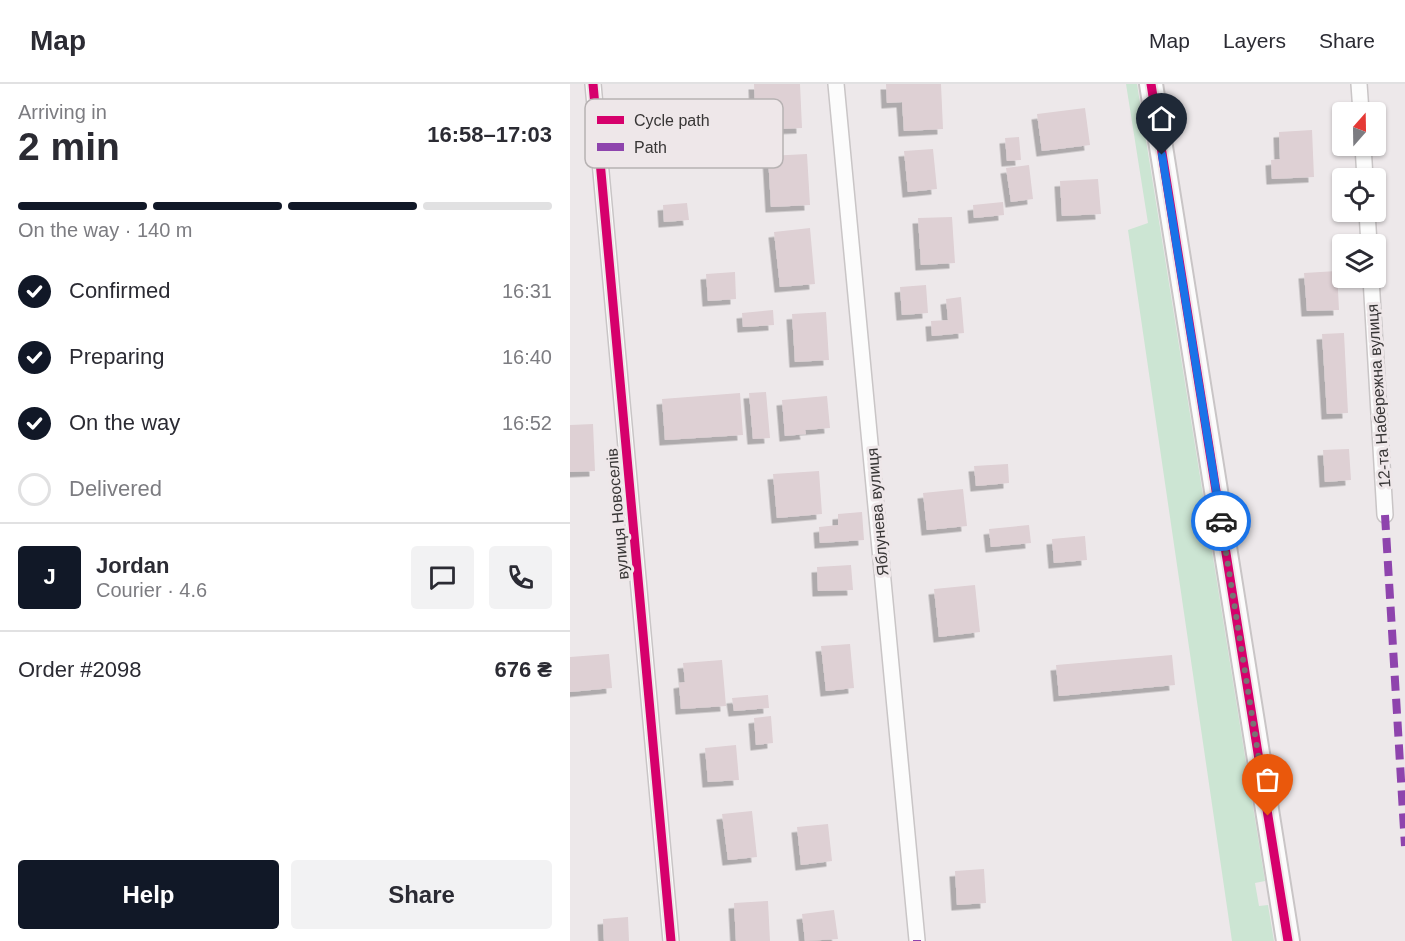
<!DOCTYPE html>
<meta charset="utf-8">
<style>
:root{--surface:#fff;--page:#f2f2f3;--text:#2b2b33;--muted:#7c7c81;--line:#e1e1e2;--accent:#111827}
body{margin:0;font-family:Helvetica,sans-serif;background:var(--page);color:var(--text);height:100vh;display:flex;flex-direction:column;font-size:22px;white-space:nowrap}
*{box-sizing:border-box;margin:0}
p{font-size:20px;color:var(--muted)}
.icon{flex:none;width:33px;height:33px;fill:none;stroke:currentColor;stroke-width:2;stroke-linecap:round;stroke-linejoin:round}
.map{position:relative;flex:1;overflow:hidden}
.sheet{display:flex;flex-direction:column;background:var(--surface);width:570px}
.sheet>*{flex:none}
.needle{width:39px;rotate:20deg}
.fabs{position:absolute;left:762px;top:18px;display:grid;gap:12px}
.fabs a{display:grid;place-items:center;width:54px;height:54px;border-radius:6px;background:var(--surface);box-shadow:0 2px 4px #0004;font-size:30px}
.pin{position:absolute;display:grid;place-items:center;width:51px;height:51px;color:#fff;margin:-62px -26px;border-radius:50% 50% 50% 0;rotate:-45deg;box-shadow:0 0 6px #0007}
.pin .icon{rotate:45deg}
.courier{position:absolute;display:grid;place-items:center;width:60px;height:60px;margin:-30px;border:4px solid #1a73e8;border-radius:50%;background:#fff;color:#222;box-shadow:0 2px 8px #0007}
.headline em{font-style:normal;font-weight:700}
.headline div{display:flex;flex-direction:column-reverse}
.headline{display:flex;align-items:center;justify-content:space-between;height:102px;padding:0 18px}
h1{font-size:39px;font-weight:700;line-height:45px}
.bar{display:grid;grid-template-columns:repeat(4,1fr);gap:9px 6px;align-content:center;height:72px;padding:0 18px}
.bar i{height:8px;border-radius:4px;background:var(--line)}
.bar .current{background:var(--accent)}
.bar p{grid-column:span 4}
.line{display:flex;align-items:center;gap:15px;padding:0 18px;border-top:2px solid var(--line)}
.line div{flex:1}
.round{display:grid;place-items:center;flex:none;width:63px;height:63px;border-radius:6px;background:var(--page)}
ol{padding:0 18px;list-style:none}
li{display:flex;align-items:center;gap:18px;height:66px}
li p{margin-inline-start:auto}
li .icon{padding:6px;border-radius:50%;background:var(--accent);color:#fff;stroke-width:4}
li:last-child{color:var(--muted)}
li i{width:33px;height:33px;border:3px solid var(--line);border-radius:50%}
.button{display:flex;gap:12px;margin-top:auto;padding:12px 18px}
.button a{flex:1;height:69px;border-radius:6px;background:var(--accent);color:#fff;font-size:24px;font-weight:700;line-height:69px;text-align:center}
.button a+a{background:var(--page);color:var(--text)}
header{display:flex;align-items:center;gap:36px;box-sizing:border-box;height:84px;padding:0 30px;background:var(--surface);border-bottom:2px solid var(--line)}
header strong{font-size:28px}
nav{display:flex;gap:33px;margin-inline-start:auto;font-size:21px}
main{display:flex;flex:1;min-height:0}
.map>svg:first-child{display:block}
.green{fill:#cce5d3}
.building{fill:#ded0d4;filter:url(#shadow)}
.lines{fill:none;stroke-linecap:round;stroke-linejoin:round}
.street-casing{stroke:#c9c5c6;stroke-width:18}
.secondary-casing{stroke:#c9c5c6;stroke-width:26}
.street{stroke:#fcfcfc;stroke-width:15}
.secondary{stroke:#fcfcfc;stroke-width:22}
.quiet{stroke:#8e44ad;stroke-width:8;stroke-dasharray:15 8;stroke-linecap:butt}
.cycleway-casing{stroke:#eee7e9;stroke-width:13}
.cycleway{stroke:#d6006c;stroke-width:9}
.done{stroke:#777474;stroke-width:6;stroke-dasharray:0 10.8}
.route{stroke:#1a73e8;stroke-width:8}
.labels{text-anchor:middle;stroke-width:6;stroke-linejoin:round;paint-order:stroke}
.street-label{font-size:16px;fill:#373535;stroke:#eee7e9}
.key{fill:#eee7e9;stroke:#b7b2b3;stroke-width:1.5}
.key-label{font-size:16px;fill:#373535}
</style>
<header>
<strong>Map</strong>
<nav><a>Map</a><a>Layers</a><a>Share</a></nav>
</header>
<main>
<section class="sheet">
<div class="headline"><div><h1>2 min</h1><p>Arriving in</p></div><em>16:58–17:03</em></div>
<div class="bar"><i class="current"></i><i class="current"></i><i class="current"></i><i></i><p>On the way · 140 m</p></div>
<ol>
<li><svg class="icon" aria-label="check" viewBox="0 0 24 24"><path d="M5 12l5 5 9-10"/></svg>Confirmed<p>16:31</p></li>
<li><svg class="icon" aria-label="check" viewBox="0 0 24 24"><path d="M5 12l5 5 9-10"/></svg>Preparing<p>16:40</p></li>
<li><svg class="icon" aria-label="check" viewBox="0 0 24 24"><path d="M5 12l5 5 9-10"/></svg>On the way<p>16:52</p></li>
<li><i></i>Delivered</li>
</ol>
<div class="line" style="height:108px"><b class="round" style="background:var(--accent);color:#fff">J</b><div><b>Jordan</b><p>Courier · 4.6</p></div><a class="round"><svg class="icon" aria-label="chat" viewBox="0 0 24 24"><path d="M4 5h16v11H9l-5 4z"/></svg></a><a class="round"><svg class="icon" aria-label="phone" viewBox="0 0 24 24"><path d="M5 4h4l2 5-3 2q2 4 5 5l2-3 5 2v4C11 20 4 13 5 4z"/></svg></a></div>
<div class="line" style="height:78px"><div>Order #2098</div><b>676 ₴</b></div>
<div class="button"><a>Help</a><a>Share</a></div>
</section>
<div class="map">
<svg width="835" height="857" viewBox="0 0 835 857">
<defs>
<filter id="shadow"><feDropShadow dx="-5.5" dy="5.5" stdDeviation="0" flood-color="#0004"/></filter>
</defs>
<rect width="100%" height="100%" fill="#ede8ea"/>
<path class="green" d="M556 0H567L695 797 685 799 689 822 698 821 704 857H662L558 146 578 139Z"/>
<path class="building" d="M184 0H230L232 44 186 46Z
M316 0H371L373 45 334 47 332 18 317 19Z
M515 24 520 61 472 67 467 30Z
M742 46 744 93 702 95 701 76 710 75 709 48Z
M449 53 451 76 437 77 435 54Z
M363 65 367 105 338 108 334 67Z
M237 70 240 121 201 123 198 72Z
M459 81 463 115 441 118 436 84Z
M528 95 531 130 492 132 490 97Z
M433 118 434 131 404 134 403 121Z
M117 119 119 136 94 138 93 121Z
M382 133 385 179 351 181 348 134Z
M240 144 245 200 210 203 204 148Z
M767 187 769 226 737 227 734 189Z
M165 188 166 215 138 217 136 190Z
M356 201 358 229 332 231 330 203Z
M391 213 394 249 362 252 361 237 378 236 376 215Z
M203 226 204 241 173 243 172 229Z
M256 228 259 276 225 278 222 230Z
M774 249 778 329 757 330 752 250Z
M196 308 200 354 183 355 179 309Z
M170 309 173 351 95 356 92 315Z
M257 312 260 344 235 346 236 350 215 352 212 316Z
M23 340 25 387 0 388V341Z
M779 365 781 396 755 398 753 366Z
M438 380 439 399 406 402 404 382Z
M249 387 252 430 207 434 203 390Z
M393 405 397 442 357 446 353 409Z
M292 428 294 456 250 459 249 443 268 441V430Z
M459 441 461 459 421 463 419 445Z
M515 452 517 476 484 479 482 455Z
M281 481 283 506 248 507 247 483Z
M405 501 410 548 369 553 364 505Z
M280 560 284 604 256 607 251 562Z
M39 570 42 604 0 608V573Z
M602 571 605 601 489 612 486 581Z
M152 576 156 622 111 625 109 599 115 598 113 579Z
M198 611 199 624 164 627 162 614Z
M201 632 203 659 186 661 184 634Z
M166 661 169 696 138 698 135 664Z
M182 727 187 773 158 776 152 730Z
M258 740 262 777 231 781 227 743Z
M414 785 416 819 387 821 385 787Z
M198 817 200 857H166L164 819Z
M264 826 268 855 235 857 232 830Z
M58 833 59 857H34L33 835Z"/>
<g class="lines">
<g class="street-casing">
<path id="street" d="M23 0 101 857
M266 0 347 856
M789 0 791 28
M793 62 795 94
M797 128 799 160
M801 194 815 431"/>
</g>
<g class="secondary-casing">
<path id="secondary" d="M581 0 718 857"/>
</g>
<use href="#street" class="street"/>
<use href="#secondary" class="secondary"/>
<path class="quiet" d="M815 431 835 762
M347 856V857"/>
<g class="cycleway-casing">
<path id="cycleway" d="M23 0 101 857
M581 0 718 857"/>
</g>
<use href="#cycleway" class="cycleway"/>
</g>
<g class="lines">
<path class="done" d="M651 437 698 732"/>
<path class="route" d="M592 71 651 437"/>
</g>
<g class="labels">
<g class="street-label">
<text transform="translate(808 312) rotate(-94)" y="6">12-та Набережна вулиця</text>
<text transform="translate(307 428) rotate(-95)" y="6">Яблунева вулиця</text>
<text transform="translate(47 430) rotate(-95)" y="6">вулиця Новоселів</text>
</g>
</g>
<rect x="15" y="15" width="198" height="69" rx="9" class="key"/>
<rect x="27" y="32" width="27" height="8" fill="#d6006c"/>
<rect x="27" y="59" width="27" height="8" fill="#8e44ad"/>
<g class="key-label">
<text x="64" y="42">Cycle path</text>
<text x="64" y="69">Path</text>
</g>
</svg>
<div class="fabs">
<a><svg class="needle" viewBox="-14 -14 28 28"><path d="M0-13l5 13h-10z" fill="#e53935"/><path d="M0 13l5-13h-10z" fill="#7c7c81"/></svg></a>
<a><svg class="icon" aria-label="locate" viewBox="0 0 24 24"><circle cx="12" cy="12" r="6"/><path d="M12 2v4M12 18v4M2 12h4M18 12h4"/></svg></a>
<a><svg class="icon" aria-label="layers" viewBox="0 0 24 24"><path d="M12 4l9 5-9 5-9-5zM3 14l9 5 9-5"/></svg></a>
</div>
<div class="pin" style="left:698px;top:732px;background:#ea580c"><svg class="icon" aria-label="bag" viewBox="0 0 24 24"><path d="M5 8h14l-1 12H6zM9 8a3 3 0 0 1 6 0"/></svg></div>
<div class="pin" style="left:592px;top:71px;background:#1f2937"><svg class="icon" aria-label="home" viewBox="0 0 24 24"><path d="M3 11l9-7 9 7M6 9v11h12V9"/></svg></div>
<div class="courier" style="left:651px;top:437px"><svg class="icon" aria-label="car" viewBox="0 0 24 24"><path d="M5 17H2v-5l4-1 3-4h7l3 4 3 1v5h-3M9 17h6M6 11h13"/><circle cx="7" cy="17" r="2"/><circle cx="17" cy="17" r="2"/></svg></div>
</div>
</main>
